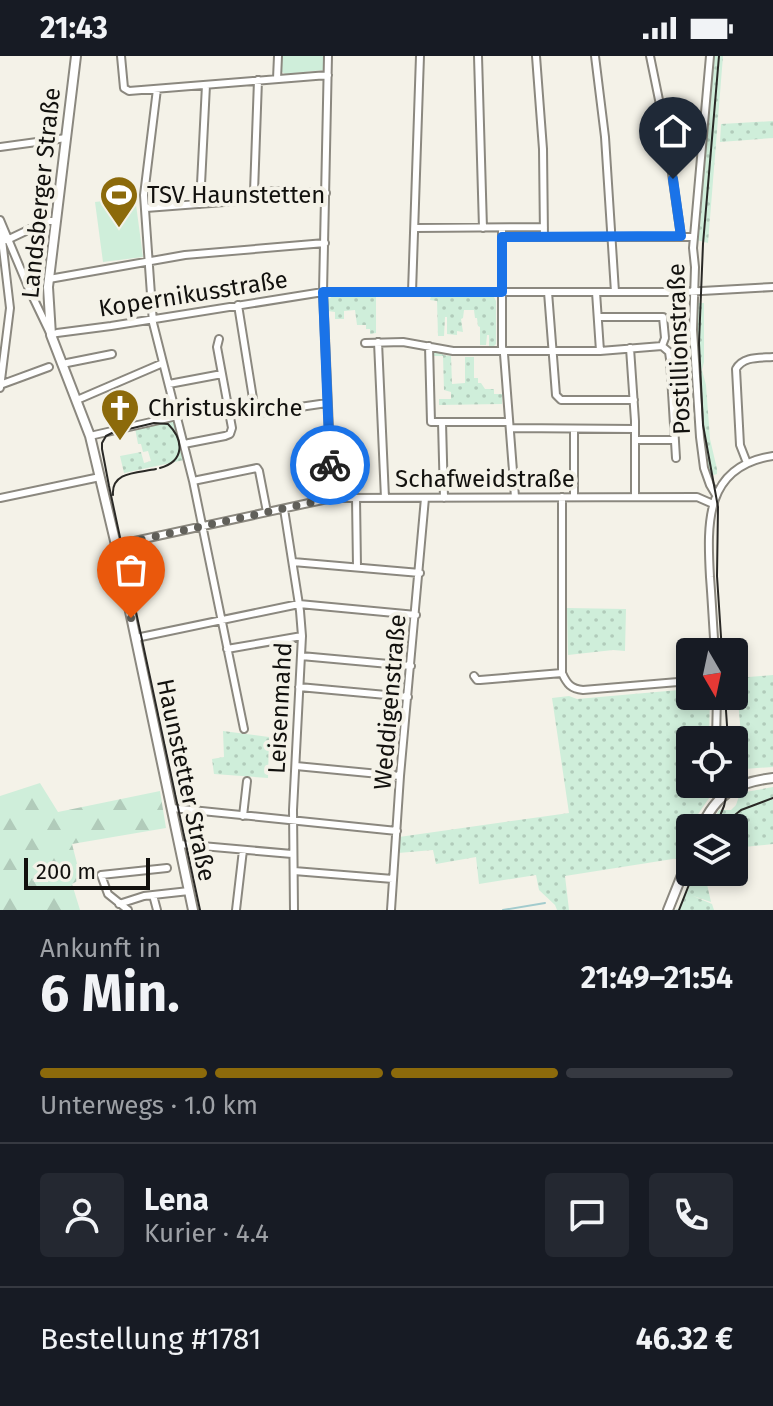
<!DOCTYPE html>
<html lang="de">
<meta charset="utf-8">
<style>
:root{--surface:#171b24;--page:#242831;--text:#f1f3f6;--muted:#9ea1a6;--line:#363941;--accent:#8c6a0b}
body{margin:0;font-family:"Fira Sans",sans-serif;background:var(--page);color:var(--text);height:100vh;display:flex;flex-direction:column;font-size:30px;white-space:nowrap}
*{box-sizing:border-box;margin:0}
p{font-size:26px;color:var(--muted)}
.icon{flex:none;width:44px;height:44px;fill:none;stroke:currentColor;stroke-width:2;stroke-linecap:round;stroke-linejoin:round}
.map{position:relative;height:854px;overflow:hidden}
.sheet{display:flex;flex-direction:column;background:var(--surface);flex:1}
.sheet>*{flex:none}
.needle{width:52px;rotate:171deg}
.tools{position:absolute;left:676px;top:582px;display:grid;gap:16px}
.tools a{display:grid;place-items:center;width:72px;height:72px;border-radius:8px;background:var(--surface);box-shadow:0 4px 12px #0003;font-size:40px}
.scale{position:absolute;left:24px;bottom:20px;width:126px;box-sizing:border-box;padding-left:8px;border:4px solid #12110e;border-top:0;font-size:22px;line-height:28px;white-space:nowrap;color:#12110e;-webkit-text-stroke:6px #f4f2e8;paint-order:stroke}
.pin{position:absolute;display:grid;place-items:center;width:68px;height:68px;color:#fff;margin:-82px -34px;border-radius:50% 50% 50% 0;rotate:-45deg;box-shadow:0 0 8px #0007}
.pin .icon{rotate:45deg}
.courier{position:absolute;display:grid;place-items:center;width:80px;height:80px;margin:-40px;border:6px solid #1a73e8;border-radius:50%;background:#fff;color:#222;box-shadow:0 2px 10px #0007}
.headline em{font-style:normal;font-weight:700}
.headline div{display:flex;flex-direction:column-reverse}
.headline{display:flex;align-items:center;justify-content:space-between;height:136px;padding:0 40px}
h1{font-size:52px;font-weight:700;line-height:60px}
.bar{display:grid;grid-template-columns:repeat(4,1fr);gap:12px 8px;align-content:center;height:96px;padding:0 40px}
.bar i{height:10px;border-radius:6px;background:var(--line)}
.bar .active{background:var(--accent)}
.bar p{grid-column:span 4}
.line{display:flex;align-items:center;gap:20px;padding:0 40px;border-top:2px solid var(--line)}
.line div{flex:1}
.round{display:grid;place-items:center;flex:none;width:84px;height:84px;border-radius:8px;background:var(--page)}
.status{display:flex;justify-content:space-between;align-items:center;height:56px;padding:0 40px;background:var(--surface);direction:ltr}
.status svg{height:22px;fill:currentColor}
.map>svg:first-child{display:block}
.grass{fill:url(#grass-dots)}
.forest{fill:url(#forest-firs)}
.green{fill:#cfeeda}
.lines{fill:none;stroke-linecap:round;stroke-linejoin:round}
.stream{stroke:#a2cbcd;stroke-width:2}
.minor-casing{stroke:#8b887f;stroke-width:10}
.major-casing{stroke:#8b887f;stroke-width:12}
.minor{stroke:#fff;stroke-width:6}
.major{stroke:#fff;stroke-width:8}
.tram{stroke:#2a2926;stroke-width:2}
.done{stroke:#61605a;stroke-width:8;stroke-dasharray:0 14.4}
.route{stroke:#1a73e8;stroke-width:10}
.labels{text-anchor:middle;stroke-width:8;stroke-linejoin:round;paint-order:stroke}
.street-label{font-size:24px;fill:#12110e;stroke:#f4f2e8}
.poi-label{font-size:24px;fill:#12110e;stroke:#f4f2e8;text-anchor:start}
</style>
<div class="status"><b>21:43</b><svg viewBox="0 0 49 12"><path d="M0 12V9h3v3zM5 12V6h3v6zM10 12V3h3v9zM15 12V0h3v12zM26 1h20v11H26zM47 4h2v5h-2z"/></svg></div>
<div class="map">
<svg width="773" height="854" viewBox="0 0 773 854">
<defs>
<pattern id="grass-dots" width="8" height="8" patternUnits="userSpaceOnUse" patternTransform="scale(2)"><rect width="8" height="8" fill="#cfeeda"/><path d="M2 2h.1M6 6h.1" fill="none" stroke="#b1cbba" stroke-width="1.8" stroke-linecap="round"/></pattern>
<pattern id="forest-firs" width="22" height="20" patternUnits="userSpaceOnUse" patternTransform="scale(2)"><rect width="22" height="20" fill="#cfeeda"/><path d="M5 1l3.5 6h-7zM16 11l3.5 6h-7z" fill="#b1cbba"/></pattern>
</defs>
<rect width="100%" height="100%" fill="#f4f2e8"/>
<path class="grass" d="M714 0H723L708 187 697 184Z
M773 65V82L720 86 721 68Z
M333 240H376V277L370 278V273H366V269H357L355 254 344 255V263H335V256L328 255 327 244Z
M431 240 494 241 496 245V288L494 290 489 291V279H487L486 289H480V271L478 270 477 262H475L474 254H464L463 262 461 263 463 276 457 275V279L447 278V261H445L444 280H438L437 245 430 244Z
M698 247H704V306L702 314 706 329 710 383 717 413V418L710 420C696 364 697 304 698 247Z
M436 295 443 296V299L451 300 452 328 465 327V301H474V322H478V327H481L485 333H494V338H502V348L439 349V343H451V336L444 334 443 300H432Z
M175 365 184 404 124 417 120 400 141 396 144 407 151 405 148 395 143 396 141 388H138L135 372Z
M567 552 626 553 625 595 613 594 568 599Z
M773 619V711L744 713 736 622Z
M690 633V640H710L709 684H690V728H715L716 732 694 764 679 802 565 820 569 854H557L555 849 539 834 536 819 479 828 476 801 436 808 433 794 398 797 399 781 569 757 552 642 569 640 577 643Z
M223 675 269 681 268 722 214 718 212 703 224 701Z
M773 731V788L734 792V772H708L719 754H731L736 749 740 737Z
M690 816H707L706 824 711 846 693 840 712 848 714 854H675L678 853 691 821 689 819Z"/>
<path class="forest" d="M40 727 58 756 160 735 166 772 72 788 81 823 72 828 80 854H0V740Z"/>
<path class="green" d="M282 0H323L324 14 285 18 282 16Z
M135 141 143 201 103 206 95 146Z"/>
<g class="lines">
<path class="stream" d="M503 854 545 847"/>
<g class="minor-casing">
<path id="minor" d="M121 0 124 32 129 35 328 19
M328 0 323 236 332 442
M478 0 483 172
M536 0 543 93 544 181
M595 0 605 81 615 236
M650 0 667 83 681 180
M710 0 693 192 695 211 693 274 700 381 704 412 710 429 716 439
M277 23 278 0
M157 33 144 139 153 267 193 425 244 673
M0 91 66 82
M256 141 254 136 258 24
M200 148 206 29
M146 152 237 145 250 143 273 135 326 137
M0 164 29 233 51 279 57 277 111 270 323 236H684L773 231
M415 172 544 171
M502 172V291L504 298 515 441
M502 181H693
M7 184 47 165H56
M49 223 185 199 325 187
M412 236 420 0
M548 236 556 339 561 344H634
M596 236 600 295
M238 249 255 355 259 357 327 347
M598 261H663L665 282 662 290
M378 286 385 442
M365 287 403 286 453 295H600L662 290 669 296 670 303 676 402
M429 290 431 366H442L444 442
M630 292 635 365V441
M62 308 112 298
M169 328 222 318
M0 329 49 311
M0 332 10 252 1 175
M77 344 163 307
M442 366H509
M510 372 635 373
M574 373V441
M90 380 177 360
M636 384H675
M184 388 225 380 230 378 232 372 217 291 219 283
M747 407 740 389 736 313C743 300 760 302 773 301
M193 425 257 412 259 415 267 456
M562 441V617C567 628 571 633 583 634L690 625
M0 442 100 421
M356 442 357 511
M284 453 300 555 302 580 293 754 294 854
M116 489 332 442 697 441 713 448
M293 506 420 517
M136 582 299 548 416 559
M227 593 302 580
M715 596C713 571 712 546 710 521 707 466 705 410 773 400
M301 600 411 610
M474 620 477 624H480L562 617
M299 631 408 641
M716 684 717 640
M296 710 400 720
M724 728 727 736
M172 752 397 775
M243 760 247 725
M179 788 292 798
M294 815 393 823
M153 839 189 835
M119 848 144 840 153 839 157 854
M128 854 108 838 101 819 167 812
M236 854 243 794
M391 854 400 720 425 442"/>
</g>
<g class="major-casing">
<path id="major" d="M76 0 48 231 51 279 90 380 116 489 193 854
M701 772C716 738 736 726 773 722
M668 854 690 799"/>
</g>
<use href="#minor" class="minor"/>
<use href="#major" class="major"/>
<path class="tram" d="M719 0 703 188 699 287 703 369 718 451 717 520 722 596
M160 412C185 405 184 384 168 368L154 367 112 377 106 380 102 387V393L109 430 200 854
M113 439C111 415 138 417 156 413
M725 640 728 684
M715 772 724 750 729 728
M719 772 741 754 773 742
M679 854 694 816"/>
</g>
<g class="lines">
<path class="done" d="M131 562 116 489 332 442 330 409"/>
<path class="route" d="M330 409 323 236H502V181L681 180 673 123"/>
</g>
<defs>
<g id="stadium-pin" transform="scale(2)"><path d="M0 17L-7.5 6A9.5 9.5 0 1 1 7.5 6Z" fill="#8c6a0b" stroke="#f4f2e8"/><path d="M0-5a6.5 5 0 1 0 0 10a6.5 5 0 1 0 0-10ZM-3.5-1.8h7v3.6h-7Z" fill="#fff"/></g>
<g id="church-pin" transform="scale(2)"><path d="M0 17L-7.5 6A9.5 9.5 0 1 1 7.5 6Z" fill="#8c6a0b" stroke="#f4f2e8"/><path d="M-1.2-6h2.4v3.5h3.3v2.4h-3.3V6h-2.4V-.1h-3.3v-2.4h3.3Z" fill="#fff"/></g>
</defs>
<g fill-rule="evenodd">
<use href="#stadium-pin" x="119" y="139"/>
<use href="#church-pin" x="120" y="352"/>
</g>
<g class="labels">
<g class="street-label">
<text transform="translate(41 137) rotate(-84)" y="8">Landsberger Straße</text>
<text transform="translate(193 238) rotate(-9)" y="8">Kopernikusstraße</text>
<text transform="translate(679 293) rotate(-92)" y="8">Postillionstraße</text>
<text x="485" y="431">Schafweidstraße</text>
<text transform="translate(390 646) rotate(-85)" y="8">Weddigenstraße</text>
<text transform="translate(280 652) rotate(-87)" y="8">Leisenmahd</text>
<text transform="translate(186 724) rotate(78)" y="8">Haunstetter Straße</text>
</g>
<g class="poi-label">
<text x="147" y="147">TSV Haunstetten</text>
<text x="148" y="360">Christuskirche</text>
</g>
</g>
</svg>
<div class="tools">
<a><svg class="needle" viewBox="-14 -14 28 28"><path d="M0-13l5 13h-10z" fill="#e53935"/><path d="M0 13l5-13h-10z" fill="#9ea1a6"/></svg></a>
<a><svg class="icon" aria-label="locate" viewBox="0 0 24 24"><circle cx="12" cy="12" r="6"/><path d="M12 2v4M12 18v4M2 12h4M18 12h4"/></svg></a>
<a><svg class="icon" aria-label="layers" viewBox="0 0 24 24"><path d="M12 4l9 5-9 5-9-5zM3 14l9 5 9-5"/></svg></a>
</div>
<div class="scale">200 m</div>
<div class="pin" style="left:131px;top:562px;background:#ea580c"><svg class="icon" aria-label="bag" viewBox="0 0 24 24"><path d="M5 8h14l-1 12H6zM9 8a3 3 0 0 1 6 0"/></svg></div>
<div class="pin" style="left:673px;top:123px;background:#1f2937"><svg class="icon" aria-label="home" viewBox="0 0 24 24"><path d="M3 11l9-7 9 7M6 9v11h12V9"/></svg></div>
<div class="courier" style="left:330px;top:409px"><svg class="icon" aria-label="bike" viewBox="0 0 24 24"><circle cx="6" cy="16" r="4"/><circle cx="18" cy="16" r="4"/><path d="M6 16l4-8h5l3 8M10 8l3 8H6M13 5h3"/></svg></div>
</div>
<section class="sheet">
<div class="headline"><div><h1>6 Min.</h1><p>Ankunft in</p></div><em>21:49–21:54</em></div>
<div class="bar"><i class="active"></i><i class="active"></i><i class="active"></i><i></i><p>Unterwegs · 1.0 km</p></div>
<div class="line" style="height:144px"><a class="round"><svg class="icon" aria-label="person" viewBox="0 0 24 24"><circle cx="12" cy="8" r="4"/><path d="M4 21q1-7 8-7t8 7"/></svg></a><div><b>Lena</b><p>Kurier · 4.4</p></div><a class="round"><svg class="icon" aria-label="chat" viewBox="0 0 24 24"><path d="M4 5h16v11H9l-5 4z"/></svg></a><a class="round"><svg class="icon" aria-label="phone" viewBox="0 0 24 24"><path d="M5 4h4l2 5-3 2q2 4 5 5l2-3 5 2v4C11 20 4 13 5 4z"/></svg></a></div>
<div class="line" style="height:104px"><div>Bestellung #1781</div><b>46.32 €</b></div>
</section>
